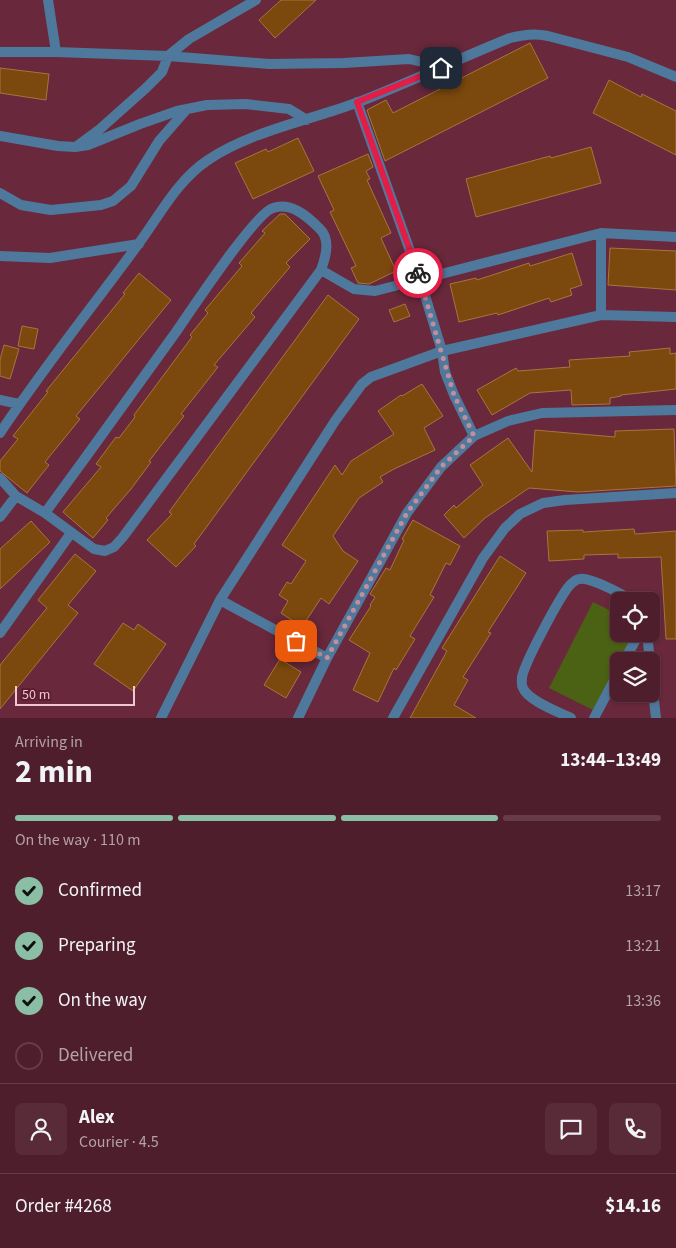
<!DOCTYPE html>
<meta charset="utf-8">
<style>
:root{--surface:#4f1e2c;--page:#592b38;--text:#f1f3f6;--muted:#b3a2a9;--line:#663c48;--accent:#8abfa5}
body{margin:0;font-family:"Source Sans 3",sans-serif;background:var(--page);color:var(--text);height:100vh;display:flex;flex-direction:column;font-size:19px;white-space:nowrap}
*{box-sizing:border-box;margin:0}
p{font-size:16px;color:var(--muted)}
.icon{flex:none;width:28px;height:28px;fill:none;stroke:currentColor;stroke-width:2;stroke-linecap:round;stroke-linejoin:round}
.map{position:relative;height:718px;overflow:hidden}
.panel{display:flex;flex-direction:column;background:var(--surface);flex:1}
.panel>*{flex:none}
.buttons{position:absolute;left:610px;top:592px;display:grid;gap:10px}
.buttons a{display:grid;place-items:center;width:50px;height:50px;border-radius:8px;background:var(--surface);box-shadow:0 1px 4px #0004,0 0 0 1px var(--line);font-size:25px}
.scale{position:absolute;left:15px;bottom:12px;width:120px;box-sizing:border-box;padding-left:5px;border:2px solid #f0c7d0;border-top:0;font-size:14px;line-height:18px;white-space:nowrap;color:#f0c7d0;-webkit-text-stroke:4px #5d1d31;paint-order:stroke}
.pin{position:absolute;display:grid;place-items:center;width:42px;height:42px;color:#fff;margin:-21px;border-radius:10px;box-shadow:0 2px 8px #0006}
.courier{position:absolute;display:grid;place-items:center;width:50px;height:50px;margin:-25px;border:4px solid #e11d48;border-radius:50%;background:#fff;color:#222;box-shadow:0 1px 6px #0007}
.head em{font-style:normal;font-weight:700}
.head div{display:flex;flex-direction:column-reverse}
.head{display:flex;align-items:center;justify-content:space-between;height:85px;padding:0 15px}
h1{font-size:32px;font-weight:700;line-height:38px}
.bar{display:grid;grid-template-columns:repeat(4,1fr);gap:8px 5px;align-content:center;height:60px;padding:0 15px}
.bar i{height:6px;border-radius:4px;background:var(--line)}
.bar .selected{background:var(--accent)}
.bar p{grid-column:span 4}
.line{display:flex;align-items:center;gap:12px;padding:0 15px;border-top:1px solid var(--line)}
.line div{flex:1}
.round{display:grid;place-items:center;flex:none;width:52px;height:52px;border-radius:8px;background:var(--page)}
ol{padding:0 15px;list-style:none}
li{display:flex;align-items:center;gap:15px;height:55px}
li p{margin-inline-start:auto}
li .icon{padding:5px;border-radius:50%;background:var(--accent);color:#111;stroke-width:4}
li:last-child{color:var(--muted)}
li i{width:28px;height:28px;border:2px solid var(--line);border-radius:50%}
.map>svg:first-child{display:block}
.green{fill:#4b6113}
.building{fill:#7b490e;stroke:#a87440}
.lines{fill:none;stroke-linecap:round;stroke-linejoin:round}
.minor{stroke:#4f799c;stroke-width:10}
.done{stroke:#c18f9c;stroke-width:5;stroke-dasharray:0 9}
.route{stroke:#e11d48;stroke-width:6}
</style>
<div class="map">
<svg width="676" height="718" viewBox="0 0 676 718">
<rect width="100%" height="100%" fill="#69283b"/>
<path class="green" d="M593 602 619 615V634H642L628 661H619V680L601 714 549 688Z"/>
<path class="building" d="M281 0H316L275 38 259 20Z
M530 43 548 78 385 161 367 110 386 100 393 113Z
M0 68 49 74 46 100 0 93Z
M609 80 641 97 642 94 676 111V155L593 113Z
M298 138 314 171 253 199 235 163 266 149 268 152Z
M591 147 601 183 476 217 466 179 550 156 551 158Z
M368 154 373 167 366 171 370 179 367 180 391 233 381 238 396 271 369 284 358 283 351 268 356 266 330 212 334 210 318 176Z
M280 214H285L310 239 286 263 290 267 251 313 255 317 214 365 218 367 181 414 184 416 149 461 151 462 131 489 106 518 108 520 93 538 63 512 101 467 96 464 116 437 119 438 135 417 134 415 192 337 190 335 208 313 205 310 242 266 239 263 265 233 262 231Z
M610 248 676 251V290L608 285Z
M572 253 582 285 570 289 572 295 551 302 549 298 498 315 497 313 459 322 450 284 476 278 477 280 529 263 530 266Z
M139 273 171 300 76 416 80 419 45 462 49 465 27 493 0 471V461L18 439 13 436 48 392 46 391 125 294 123 293Z
M328 295 359 319 194 544 196 546 176 567 147 540 172 514 169 512Z
M405 304 410 316 394 322 389 310Z
M22 326 38 329 34 349 18 346Z
M4 345 19 349 10 379 0 376V360Z
M670 348V354L676 353V389L621 395V396L610 398V404L572 405 571 390 530 393 492 415 477 390 516 368 518 371 570 367 569 360 630 356 629 352Z
M422 384 443 416 424 428 435 450 394 469 380 477 383 482 359 498 333 536 343 551 358 561 329 604 321 598 302 627 281 613 288 601 279 595 287 582 291 584 306 561 282 545 335 465 342 475 351 461 394 434 378 411 401 395 402 396Z
M674 429 676 486 578 492 529 488 485 518 464 538 444 515 454 505 456 508 483 485 470 465 508 438 532 472 535 430 615 437V431Z
M413 520 460 546 450 565 446 563 430 595 434 597 410 636 415 639 396 670 394 668 378 702 353 690 370 653 349 640 371 606 370 605 375 597 370 594 386 568 390 570 404 540 402 539Z
M31 521 50 542 0 589V549Z
M634 529 635 534 676 531V639H666L661 557 618 558V554L584 555V559L549 561 547 531 583 530V532Z
M75 554 96 571 68 605 78 613 0 709V665L47 608 38 600Z
M500 556 526 573 488 632 491 633 463 677 468 680 454 705 476 718H410L447 651 442 648Z
M123 623 134 630 138 624 166 644 133 691 94 664Z
M280 659 301 672 286 698 264 685Z"/>
<g class="lines">
<path class="minor" d="M48 0 56 52 168 56 269 64 344 63 409 59 422 62 441 68
M0 52H56
M357 102 420 279 442 351 445 372 454 395 474 436
M0 136 58 146 75 147 88 145 140 124 177 111 207 105 246 104 289 109 307 120
M77 146 100 129 146 88 162 72 168 56 189 39 256 0
M0 193 21 205 51 210 101 205 113 201 131 186 159 141 187 109
M601 233V315
M0 256 50 258 139 244
M0 400 19 404
M0 433C42 370 89 311 134 250 158 219 175 182 208 160 249 132 310 120 356 103 408 83 458 59 510 38 523 35 534 33 548 36L628 57 676 77
M0 478 16 496 45 513 94 549 105 551 114 547 123 537 321 270 354 289 375 291 601 233 676 237
M45 513C89 453 132 393 176 332 190 312 255 213 273 208 291 202 307 216 319 228 331 239 326 256 321 270
M0 517 16 496
M220 600 327 658
M0 633 71 533
M647 634 650 661
M624 661 639 634
M651 675 656 718
M161 718 220 600 335 421 362 384 371 377 442 351 601 315 676 317
M298 718 327 658 407 513 441 467 474 436 508 421 542 413 676 410
M393 718 483 558 505 528 520 514 543 503 565 500 676 493
M571 718C559 712 528 701 523 688 521 685 522 681 522 677 525 662 560 596 570 585 573 582 576 579 580 579 590 577 624 595 633 601
M594 718 619 671"/>
</g>
<g class="lines">
<path class="done" d="M296 641 327 658 407 513 441 467 474 436 454 395 418 273"/>
<path class="route" d="M418 273 357 102 441 68"/>
</g>
</svg>
<div class="buttons">
<a><svg class="icon" aria-label="locate" viewBox="0 0 24 24"><circle cx="12" cy="12" r="6"/><path d="M12 2v4M12 18v4M2 12h4M18 12h4"/></svg></a>
<a><svg class="icon" aria-label="layers" viewBox="0 0 24 24"><path d="M12 4l9 5-9 5-9-5zM3 14l9 5 9-5"/></svg></a>
</div>
<div class="scale">50 m</div>
<div class="pin" style="left:296px;top:641px;background:#ea580c"><svg class="icon" aria-label="bag" viewBox="0 0 24 24"><path d="M5 8h14l-1 12H6zM9 8a3 3 0 0 1 6 0"/></svg></div>
<div class="pin" style="left:441px;top:68px;background:#1f2937"><svg class="icon" aria-label="home" viewBox="0 0 24 24"><path d="M3 11l9-7 9 7M6 9v11h12V9"/></svg></div>
<div class="courier" style="left:418px;top:273px"><svg class="icon" aria-label="bike" viewBox="0 0 24 24"><circle cx="6" cy="16" r="4"/><circle cx="18" cy="16" r="4"/><path d="M6 16l4-8h5l3 8M10 8l3 8H6M13 5h3"/></svg></div>
</div>
<section class="panel">
<div class="head"><div><h1>2 min</h1><p>Arriving in</p></div><em>13:44–13:49</em></div>
<div class="bar"><i class="selected"></i><i class="selected"></i><i class="selected"></i><i></i><p>On the way · 110 m</p></div>
<ol>
<li><svg class="icon" aria-label="check" viewBox="0 0 24 24"><path d="M5 12l5 5 9-10"/></svg>Confirmed<p>13:17</p></li>
<li><svg class="icon" aria-label="check" viewBox="0 0 24 24"><path d="M5 12l5 5 9-10"/></svg>Preparing<p>13:21</p></li>
<li><svg class="icon" aria-label="check" viewBox="0 0 24 24"><path d="M5 12l5 5 9-10"/></svg>On the way<p>13:36</p></li>
<li><i></i>Delivered</li>
</ol>
<div class="line" style="height:90px"><a class="round"><svg class="icon" aria-label="person" viewBox="0 0 24 24"><circle cx="12" cy="8" r="4"/><path d="M4 21q1-7 8-7t8 7"/></svg></a><div><b>Alex</b><p>Courier · 4.5</p></div><a class="round"><svg class="icon" aria-label="chat" viewBox="0 0 24 24"><path d="M4 5h16v11H9l-5 4z"/></svg></a><a class="round"><svg class="icon" aria-label="phone" viewBox="0 0 24 24"><path d="M5 4h4l2 5-3 2q2 4 5 5l2-3 5 2v4C11 20 4 13 5 4z"/></svg></a></div>
<div class="line" style="height:65px"><div>Order #4268</div><b>$14.16</b></div>
</section>
